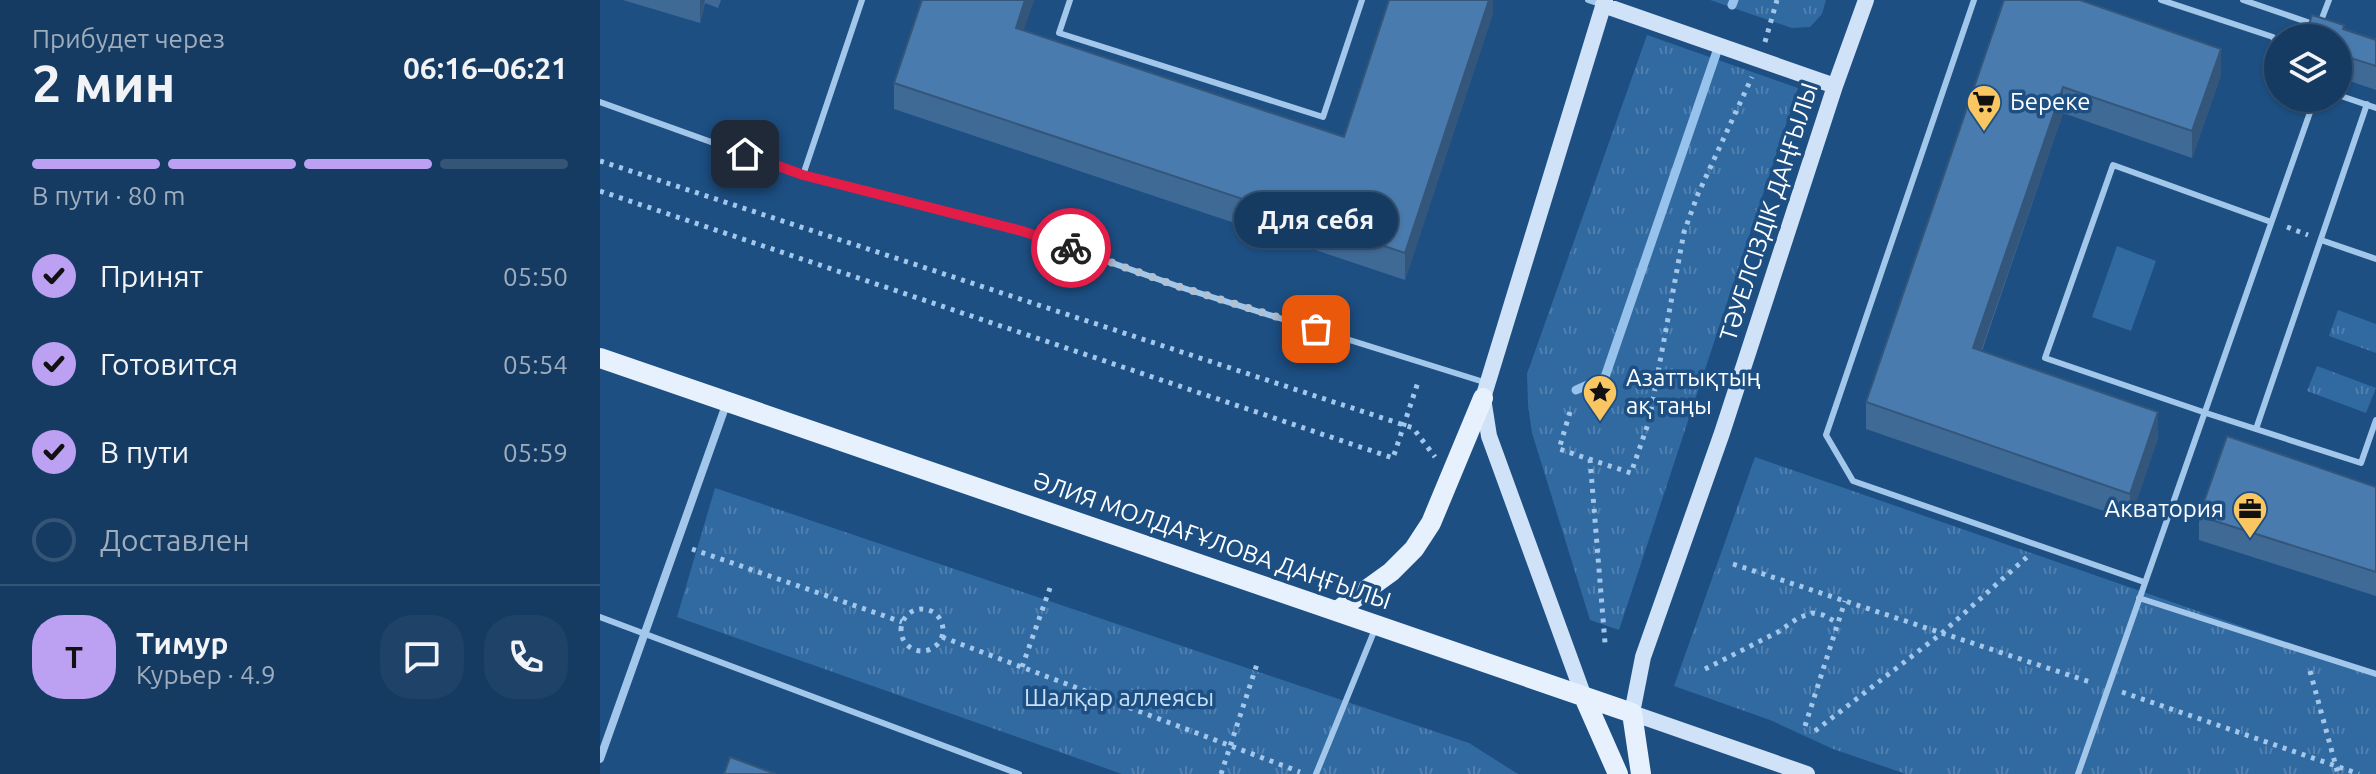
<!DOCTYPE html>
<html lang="ru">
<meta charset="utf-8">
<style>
:root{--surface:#163b62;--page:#1f4268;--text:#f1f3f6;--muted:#9eadbe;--line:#355577;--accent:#bca0f2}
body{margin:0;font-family:Ubuntu,sans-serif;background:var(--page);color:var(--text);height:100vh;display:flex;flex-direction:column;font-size:30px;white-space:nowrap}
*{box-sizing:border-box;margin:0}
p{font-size:26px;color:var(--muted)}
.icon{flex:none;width:44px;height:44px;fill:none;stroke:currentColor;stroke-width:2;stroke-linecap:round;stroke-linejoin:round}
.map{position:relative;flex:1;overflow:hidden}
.drawer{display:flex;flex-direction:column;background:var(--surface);width:600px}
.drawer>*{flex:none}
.tools{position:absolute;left:1664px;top:24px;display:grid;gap:16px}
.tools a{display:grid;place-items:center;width:88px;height:88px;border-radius:50%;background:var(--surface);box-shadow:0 2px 6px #0004,0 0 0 2px var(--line);font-size:40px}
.pin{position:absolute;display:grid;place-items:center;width:68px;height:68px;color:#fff;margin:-34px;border-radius:16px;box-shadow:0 4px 12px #0006}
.courier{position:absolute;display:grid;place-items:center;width:80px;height:80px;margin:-40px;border:6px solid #e11d48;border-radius:50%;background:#fff;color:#222;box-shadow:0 2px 10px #0007}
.bubble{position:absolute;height:56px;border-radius:28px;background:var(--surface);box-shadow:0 2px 6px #0004,0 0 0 2px var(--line);font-size:26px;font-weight:700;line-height:56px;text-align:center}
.head em{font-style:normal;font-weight:700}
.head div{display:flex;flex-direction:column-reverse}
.head{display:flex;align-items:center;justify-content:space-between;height:136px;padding:0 32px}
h1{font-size:52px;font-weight:700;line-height:60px}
.bar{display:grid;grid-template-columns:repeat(4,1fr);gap:12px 8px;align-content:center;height:96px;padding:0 32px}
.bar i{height:10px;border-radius:6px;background:var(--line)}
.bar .on{background:var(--accent)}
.bar p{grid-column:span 4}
.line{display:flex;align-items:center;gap:20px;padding:0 32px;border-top:2px solid var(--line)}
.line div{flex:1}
.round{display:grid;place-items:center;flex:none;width:84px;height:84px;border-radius:32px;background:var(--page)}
ol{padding:0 32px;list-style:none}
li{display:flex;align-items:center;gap:24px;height:88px}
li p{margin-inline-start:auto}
li .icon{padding:8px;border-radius:50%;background:var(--accent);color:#111;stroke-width:4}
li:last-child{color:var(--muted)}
li i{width:44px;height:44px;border:4px solid var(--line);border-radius:50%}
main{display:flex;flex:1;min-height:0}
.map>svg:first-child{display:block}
.park{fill:url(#park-tufts)}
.pitch{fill:#3169a1}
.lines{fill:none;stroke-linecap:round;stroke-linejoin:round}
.stream{stroke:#97c2eb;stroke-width:9}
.path{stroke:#a3c7ea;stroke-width:5;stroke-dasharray:4 6;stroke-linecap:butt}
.lane{stroke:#a3c7ea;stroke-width:6}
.street{stroke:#a3c7ea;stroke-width:8}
.secondary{stroke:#cfe2f7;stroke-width:16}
.primary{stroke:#e7f1fe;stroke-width:20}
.wall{fill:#406a96}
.shaded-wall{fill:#34567a}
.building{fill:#4a7bae;stroke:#34567a;stroke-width:2}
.done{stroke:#b0c1d4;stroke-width:8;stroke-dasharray:0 14.4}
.route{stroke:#e11d48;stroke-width:10}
.labels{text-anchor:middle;stroke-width:7;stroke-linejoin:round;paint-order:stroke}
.poi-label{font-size:24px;fill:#fff;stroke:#1d4f83;text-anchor:start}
.street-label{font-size:24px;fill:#fff;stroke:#1d4f83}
.park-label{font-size:24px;fill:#c8e0f7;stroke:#1d4f83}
</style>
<main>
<section class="drawer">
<div class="head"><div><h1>2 мин</h1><p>Прибудет через</p></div><em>06:16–06:21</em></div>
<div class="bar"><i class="on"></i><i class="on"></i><i class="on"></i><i></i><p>В пути · 80 m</p></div>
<ol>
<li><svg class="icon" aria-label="check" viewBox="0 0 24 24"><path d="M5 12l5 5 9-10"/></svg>Принят<p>05:50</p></li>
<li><svg class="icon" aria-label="check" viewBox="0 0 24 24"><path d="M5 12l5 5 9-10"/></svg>Готовится<p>05:54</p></li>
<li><svg class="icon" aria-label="check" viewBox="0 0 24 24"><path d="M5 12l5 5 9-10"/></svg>В пути<p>05:59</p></li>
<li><i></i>Доставлен</li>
</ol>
<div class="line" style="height:144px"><b class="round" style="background:var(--accent);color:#111">Т</b><div><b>Тимур</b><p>Курьер · 4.9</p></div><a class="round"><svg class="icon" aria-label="chat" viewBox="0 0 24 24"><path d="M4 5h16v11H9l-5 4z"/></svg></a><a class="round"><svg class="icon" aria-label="phone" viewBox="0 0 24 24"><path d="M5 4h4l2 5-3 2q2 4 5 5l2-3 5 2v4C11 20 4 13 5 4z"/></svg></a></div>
</section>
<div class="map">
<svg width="1776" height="774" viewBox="0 0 1776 774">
<defs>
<pattern id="park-tufts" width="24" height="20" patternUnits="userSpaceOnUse" patternTransform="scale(2)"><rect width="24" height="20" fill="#3169a1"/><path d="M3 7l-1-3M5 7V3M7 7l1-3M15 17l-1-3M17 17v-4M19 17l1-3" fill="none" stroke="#5080af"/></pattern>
</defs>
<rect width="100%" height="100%" fill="#1d4f83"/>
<path class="park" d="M1110 0H1226L1222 14 1210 27 1192 28Z
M1047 35 1198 88 1019 630 990 620 932 433 928 405 927 374Z
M1738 310 1776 324V353L1729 336Z
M1717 366 1776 388 1766 413 1707 391Z
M1155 457 1776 673V774H1306L1233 749 1170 720 1074 686Z
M115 488 869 743 918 774H522L77 617Z"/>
<path class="pitch" d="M1517 246 1556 261 1531 331 1492 317Z"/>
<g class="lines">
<path class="stream" d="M1132 5 1134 0
M976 390 1005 377 1116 54"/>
<path class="path" d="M1165 42 1177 0
M0 161 813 428 835 457
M0 191 793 458 819 379
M1687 227 1708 235
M970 412 959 449 1031 473 1049 421 1084 232 1098 194 1152 77
M990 459 1005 643
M92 549 302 622
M1133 564 1493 683
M301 630a21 21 0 1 1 42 0a21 21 0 1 1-42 0Z
M342 637 700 772
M422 667 450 588
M1105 669 1178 632 1198 618 1212 613 1223 615 1238 623
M1710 671 1738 774
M1522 692 1759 774
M1205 726 1245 601
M1215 731 1342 633 1427 557
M621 774 658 661"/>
<path class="lane" d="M470 0 459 33 723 117 762 0
M988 0 1000 4
M1374 0 1226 435 1253 481 1544 582
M1561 0 1673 37 1678 50
M1643 0 1719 26 1729 0
M1738 95 1776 108
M0 102 203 175 262 0
M203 175 422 231 580 287 887 383
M1671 222 1513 165 1445 358 1606 413 1761 463 1776 420
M1721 240 1776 259
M1656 429 1767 104
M1539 598 1776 674
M0 617 419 774
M716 774 775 629
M1478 774 1715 98"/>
<path class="street" d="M0 759 127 402"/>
<path class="secondary" d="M1003 5 1235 86
M984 697 889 436 883 398 1005 0
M1207 774 1032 713 1043 657 1122 433 1235 86 1266 0"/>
<path class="primary" d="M0 358 1032 713 1041 774
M737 611 791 572 814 549 831 523 883 398
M984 697 1018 774"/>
</g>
<path class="wall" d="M23 0H121L118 8 105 3 100 23Z
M322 0H434L423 30 744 137 893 0V13L805 280 294 109V83Z
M1404 0 1621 75 1592 158 1463 113 1382 351 1558 438 1530 520 1266 429V402Z
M1744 29 1776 39V90L1738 77V38Z
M1776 487V596L1599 540V516Z"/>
<path class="shaded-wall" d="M100 0H105L100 23Z
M425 0H434L416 54V28Z
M889 0H893V13L805 280V253Z
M1621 49V75L1592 158V131Z
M1463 87V113L1373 374V348Z
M1558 412V438L1530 520V494Z"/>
<path class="building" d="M322 0H425L416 28 744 137 789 0H889L805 253 294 83Z
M1404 0H1480L1621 49 1592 131 1463 87 1373 348 1558 412 1530 494 1266 402Z
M1712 15 1744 25 1743 29 1776 40V66L1738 54V38H1705Z
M1627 436 1776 487V572L1599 516Z
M130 757 176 774H124Z"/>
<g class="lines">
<path class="done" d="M471 248 580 287 716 329"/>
<path class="route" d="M145 154 203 175 422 231 471 248"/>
</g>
<defs>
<g id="supermarket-pin" transform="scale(1.8)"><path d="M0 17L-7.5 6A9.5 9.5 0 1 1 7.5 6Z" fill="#f9c662" stroke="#1d4f83"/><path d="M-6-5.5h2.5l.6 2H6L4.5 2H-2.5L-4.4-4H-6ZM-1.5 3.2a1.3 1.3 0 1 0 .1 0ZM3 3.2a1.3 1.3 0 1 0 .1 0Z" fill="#111"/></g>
<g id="sight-pin" transform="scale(1.8)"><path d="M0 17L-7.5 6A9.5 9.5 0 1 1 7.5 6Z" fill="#f9c662" stroke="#1d4f83"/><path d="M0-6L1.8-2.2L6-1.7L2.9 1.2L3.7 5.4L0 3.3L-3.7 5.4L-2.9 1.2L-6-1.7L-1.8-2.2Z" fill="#111"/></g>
<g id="office-pin" transform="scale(1.8)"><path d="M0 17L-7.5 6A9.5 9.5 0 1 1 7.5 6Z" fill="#f9c662" stroke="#1d4f83"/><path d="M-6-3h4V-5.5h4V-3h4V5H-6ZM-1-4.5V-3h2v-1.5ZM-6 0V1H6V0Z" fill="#111"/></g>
</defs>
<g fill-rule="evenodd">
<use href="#supermarket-pin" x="1384" y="102"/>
<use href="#sight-pin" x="1000" y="392"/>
<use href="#office-pin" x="1650" y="509"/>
</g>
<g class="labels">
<g class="poi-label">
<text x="1410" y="110">Береке</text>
<text x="1026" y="386">Азаттықтың<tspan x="1026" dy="28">ақ таңы</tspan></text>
<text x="1624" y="517" text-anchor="end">Акватория</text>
</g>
<g class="street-label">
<text transform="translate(1169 212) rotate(-72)" y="8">ТӘУЕЛСІЗДІК ДАҢҒЫЛЫ</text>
<text transform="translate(612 541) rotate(19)" y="8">ӘЛИЯ МОЛДАҒҰЛОВА ДАҢҒЫЛЫ</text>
</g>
<g class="park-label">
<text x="519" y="706">Шалқар аллеясы</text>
</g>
</g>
</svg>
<div class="tools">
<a><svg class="icon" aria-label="layers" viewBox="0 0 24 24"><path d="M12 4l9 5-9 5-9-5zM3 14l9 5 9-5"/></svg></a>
</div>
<div class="pin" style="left:716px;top:329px;background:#ea580c"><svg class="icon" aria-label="bag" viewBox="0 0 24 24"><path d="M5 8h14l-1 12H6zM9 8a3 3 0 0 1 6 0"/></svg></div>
<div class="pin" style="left:145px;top:154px;background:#1f2937"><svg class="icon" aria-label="home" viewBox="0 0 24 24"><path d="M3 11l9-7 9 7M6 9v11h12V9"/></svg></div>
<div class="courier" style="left:471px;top:248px"><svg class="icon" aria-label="bike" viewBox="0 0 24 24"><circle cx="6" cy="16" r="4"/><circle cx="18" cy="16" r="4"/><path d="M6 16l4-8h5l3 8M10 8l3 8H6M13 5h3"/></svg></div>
<div class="bubble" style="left:634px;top:192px;width:164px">Для себя</div>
</div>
</main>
